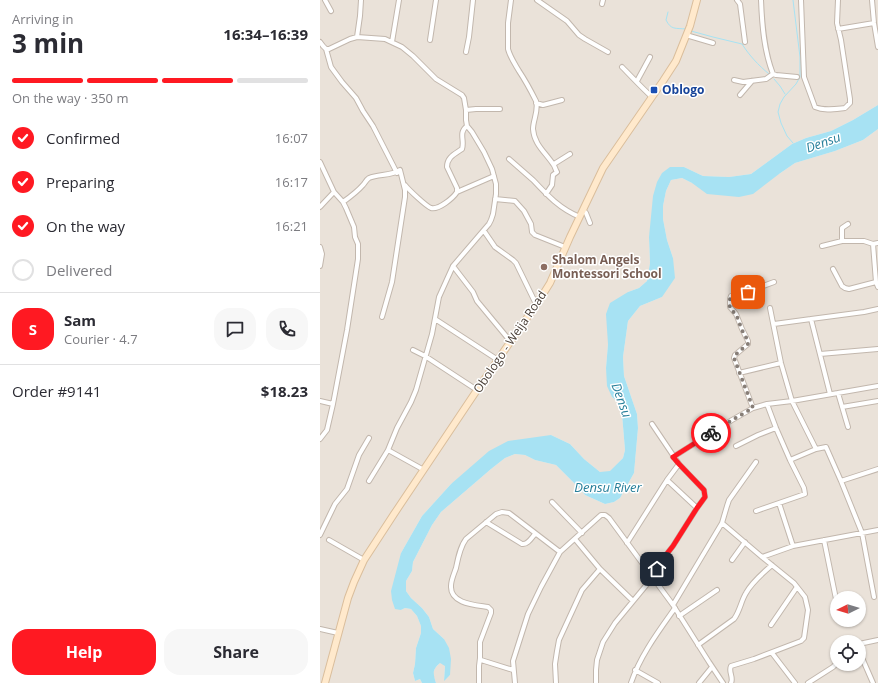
<!DOCTYPE html>
<meta charset="utf-8">
<style>
:root{--surface:#fff;--page:#f7f7f7;--text:#2b2b33;--muted:#7c7c81;--line:#e1e1e2;--accent:#ff1922}
body{margin:0;font-family:"Open Sans",sans-serif;background:var(--page);color:var(--text);height:100vh;display:flex;flex-direction:column;font-size:15px;white-space:nowrap}
*{box-sizing:border-box;margin:0}
p{font-size:13px;color:var(--muted)}
.icon{flex:none;width:22px;height:22px;fill:none;stroke:currentColor;stroke-width:2;stroke-linecap:round;stroke-linejoin:round}
.map{position:relative;flex:1;overflow:hidden}
.drawer{display:flex;flex-direction:column;background:var(--surface);width:320px}
.drawer>*{flex:none}
.needle{width:26px;rotate:265deg}
.controls{position:absolute;left:510px;top:591px;display:grid;gap:8px}
.controls a{display:grid;place-items:center;width:36px;height:36px;border-radius:50%;background:var(--surface);box-shadow:0 1px 3px #0004;font-size:20px}
.pin{position:absolute;display:grid;place-items:center;width:34px;height:34px;color:#fff;margin:-17px;border-radius:8px;box-shadow:0 2px 6px #0006}
.courier{position:absolute;display:grid;place-items:center;width:40px;height:40px;margin:-20px;border:3px solid #ff1922;border-radius:50%;background:#fff;color:#222;box-shadow:0 1px 5px #0007}
.summary em{font-style:normal;font-weight:700}
.summary div{display:flex;flex-direction:column-reverse}
.summary{display:flex;align-items:center;justify-content:space-between;height:68px;padding:0 12px}
h1{font-size:26px;font-weight:700;line-height:30px}
.bar{display:grid;grid-template-columns:repeat(4,1fr);gap:6px 4px;align-content:center;height:48px;padding:0 12px}
.bar i{height:5px;border-radius:3px;background:var(--line)}
.bar .current{background:var(--accent)}
.bar p{grid-column:span 4}
.line{display:flex;align-items:center;gap:10px;padding:0 12px;border-top:1px solid var(--line)}
.line div{flex:1}
.round{display:grid;place-items:center;flex:none;width:42px;height:42px;border-radius:16px;background:var(--page)}
ol{padding:0 12px;list-style:none}
li{display:flex;align-items:center;gap:12px;height:44px}
li p{margin-inline-start:auto}
li .icon{padding:4px;border-radius:50%;background:var(--accent);color:#fff;stroke-width:4}
li:last-child{color:var(--muted)}
li i{width:22px;height:22px;border:2px solid var(--line);border-radius:50%}
.cta{display:flex;gap:8px;margin-top:auto;padding:8px 12px}
.cta a{flex:1;height:46px;border-radius:16px;background:var(--accent);color:#fff;font-size:16px;font-weight:700;line-height:46px;text-align:center}
.cta a+a{background:var(--page);color:var(--text)}
main{display:flex;flex:1;min-height:0}
.map>svg:first-child{display:block}
.residential{fill:#eae2d9;fill-rule:evenodd}
.water{fill:#a7e2f3}
.lines{fill:none;stroke-linecap:round;stroke-linejoin:round}
.stream{stroke:#a7e2f3;stroke-width:1}
.street-casing{stroke:#c2b7ad;stroke-width:6}
.secondary-casing{stroke:#dabe9c;stroke-width:8}
.street{stroke:#fff;stroke-width:4}
.secondary{stroke:#ffe9cc;stroke-width:6}
.done{stroke:#877e77;stroke-width:4;stroke-dasharray:0 7.2}
.route{stroke:#ff1922;stroke-width:5}
.transit-dot{fill:#1a4fb4;stroke:#fff;stroke-width:1.5}
.education-dot{fill:#8d6e63;stroke:#fff;stroke-width:1.5}
.labels{text-anchor:middle;stroke-width:3;stroke-linejoin:round;paint-order:stroke}
.transit-label{font-size:12px;font-weight:bold;fill:#164399;stroke:#fff;text-anchor:start}
.education-label{font-size:12px;font-weight:bold;fill:#785e54;stroke:#fff;text-anchor:start}
.street-label{font-size:12px;fill:#4b4038;stroke:#fff}
.water-label{font-size:13px;font-style:italic;fill:#277f9a;stroke:#fff}
</style>
<main>
<section class="drawer">
<div class="summary"><div><h1>3 min</h1><p>Arriving in</p></div><em>16:34–16:39</em></div>
<div class="bar"><i class="current"></i><i class="current"></i><i class="current"></i><i></i><p>On the way · 350 m</p></div>
<ol>
<li><svg class="icon" aria-label="check" viewBox="0 0 24 24"><path d="M5 12l5 5 9-10"/></svg>Confirmed<p>16:07</p></li>
<li><svg class="icon" aria-label="check" viewBox="0 0 24 24"><path d="M5 12l5 5 9-10"/></svg>Preparing<p>16:17</p></li>
<li><svg class="icon" aria-label="check" viewBox="0 0 24 24"><path d="M5 12l5 5 9-10"/></svg>On the way<p>16:21</p></li>
<li><i></i>Delivered</li>
</ol>
<div class="line" style="height:72px"><b class="round" style="background:var(--accent);color:#fff">S</b><div><b>Sam</b><p>Courier · 4.7</p></div><a class="round"><svg class="icon" aria-label="chat" viewBox="0 0 24 24"><path d="M4 5h16v11H9l-5 4z"/></svg></a><a class="round"><svg class="icon" aria-label="phone" viewBox="0 0 24 24"><path d="M5 4h4l2 5-3 2q2 4 5 5l2-3 5 2v4C11 20 4 13 5 4z"/></svg></a></div>
<div class="line" style="height:52px"><div>Order #9141</div><b>$18.23</b></div>
<div class="cta"><a>Help</a><a>Share</a></div>
</section>
<div class="map">
<svg width="558" height="683" viewBox="0 0 558 683">
<rect width="100%" height="100%" fill="#f6f1eb"/>
<path class="residential" d="M0 0H558V105L533 120 511 131 486 138 472 144 431 174 409 177 383 176 364 167H351L329 237 330 263 327 281 319 288 308 292 288 344 286 368 292 397 297 401 302 414 305 450 303 458 290 472H280L264 459 250 444 231 435 131 484 102 516 81 553V610L85 608 91 609 97 616 101 626V633L96 648 95 664 93 673 95 681 100 679 102 683H0Z
M558 129V683H116L113 674 115 668 120 663 125 665 124 680 130 675 124 639 113 629 109 617 102 608 91 598 86 591V581L92 571 93 562 112 525 121 512 171 469 185 458 195 454 205 455 215 460 236 465 260 489 265 495 285 504 294 502 300 498 314 473 318 428 317 414 304 376 303 357 308 321 320 306 342 297 353 258 347 240 343 219V206L346 191 351 180 362 178 372 183 459 174 475 163 515 151 543 140ZM517 598H539V620H517ZM517 642H539V664H517Z"/>
<path class="water" d="M558 105V129L543 140 515 151 475 163 459 174 433 194 419 197 387 194 372 183 362 178 351 180 346 191 343 206V219L347 240 353 258 355 278 342 297 320 306 308 321 303 357 304 376 317 414 318 428 314 473 300 498 294 502 285 504 265 495 260 489 236 465 215 460 205 455 195 454 185 458 171 469 121 512 112 525 93 562 92 571 86 581V591L91 598 102 608 109 617 113 629 124 639 129 648 131 659 130 675 124 681 125 666 120 663C112 670 113 673 116 683H102L100 679 95 681 93 673 95 664 96 648 101 633V626L97 616 91 609 85 608 81 610 75 609 72 600 71 591 81 553 102 516 131 484 169 451 188 441 231 435 250 444 264 459 280 472 290 471 303 458 305 450 302 414 297 401 292 397 287 386 286 368 288 344 286 314 290 303 308 292 319 288 327 281 330 263 329 237 333 196 337 182 342 173 350 167H364L383 176 409 177 431 174 472 144 486 138 511 131 533 120Z"/>
<g class="lines">
<path class="stream" d="M473 0 480 57V77L476 84 464 97 460 104 458 112 461 123 467 136 473 143
M348 12 346 20C351 30 355 28 366 29
M371 31 393 37 422 44C429 55 438 65 449 74
M454 79 460 86 465 94"/>
<g class="street-casing">
<path id="street" d="M5 0 11 11
M191 0 188 23V49C190 57 195 64 199 71 205 80 211 91 216 101 219 110 213 120 213 129 214 144 225 152 233 164 235 166 235 169 237 172L233 175 232 185 226 194
M217 0 247 21 259 35 265 39 288 52
M417 0 420 4 425 42
M441 0C442 25 444 51 453 74L456 75 477 77
M481 0 484 77 495 107C504 111 515 109 525 108L530 103V99L521 40 517 23 518 0
M552 0 554 23 558 47
M282 4 283 0
M518 29 554 23
M366 35 393 43
M37 37 40 16 41 0
M110 40 116 0
M0 42 3 46 6 49 11 67 22 82 36 98 43 111 53 126 77 173
M72 42 79 0
M6 49H9L30 39 37 37 65 39 82 47 93 56 116 79 142 95 144 98 146 110V120L147 126 152 132 164 152 172 169 176 184V194L173 214 171 220 169 224 133 266 128 277 119 297 112 334 96 390 91 402 77 428 68 450
M146 52 149 37 153 0
M302 67C312 77 321 87 332 97
M414 80 423 82 446 79 453 74
M317 81 330 57
M420 95 432 81
M216 103 223 105 242 100
M146 110 156 109H180
M189 159C197 166 205 173 213 180 227 195 240 209 260 217
M0 162 14 192 23 202 26 208 34 227 35 237 38 244V259L27 330 13 404 7 430 0 439
M234 164 250 154
M85 185C89 190 106 206 111 208 119 210 133 198 137 192V188L127 167C127 157 135 154 142 149 145 140 138 133 147 126
M137 192 174 176
M175 199 195 201 204 211 211 224 212 232 215 235 245 247
M23 202C30 197 37 192 43 185 45 183 46 180 49 178 59 174 71 176 80 170L85 190V197L72 282 62 317
M0 207 14 192
M263 210 266 213 270 223
M164 231 175 247 193 260 196 263 216 304
M522 241V228L528 224
M553 244 556 282
M502 246 522 241H544L553 244 558 243
M0 247 2 254 0 266
M133 266 153 292 157 301 191 342
M513 269 522 286 525 288 529 289 556 282 558 287
M450 308 461 363 472 401 496 449 506 447 521 481 542 533 554 597
M115 319 178 360
M454 324 491 319
M93 350 105 356 157 390
M500 354 558 349
M419 373 461 363
M518 393 528 427
M510 394 491 319 544 312 558 309
M0 401 13 404
M522 407 558 401
M433 408 414 358 415 355 428 344V341L422 329 416 314 410 307V299L411 296 414 295 427 292 454 282
M416 446 438 435 456 428
M353 457 412 420 433 408 447 404 472 401 558 386
M470 460 496 449
M347 480 377 508
M49 481 68 450 104 470
M521 481 558 469
M232 502 262 533
M459 503 473 546
M436 511 485 494 484 488 470 460 456 428 447 404
M166 522 202 544C208 545 212 537 215 534
M402 523 442 557 474 583 485 597 488 610 484 638 481 641 434 659 411 666C408 672 414 677 411 683
M0 535 15 504 27 489 39 455 49 438
M255 539 280 569 313 601
M9 540 44 560
M504 540 517 604
M307 543 347 480 359 464
M442 557 473 546 558 530
M412 560 425 542
M353 605 402 523 407 506 409 500 436 462
M359 616 397 590
M451 625 477 587
M0 629 18 633
M539 644 558 640
M378 645 414 619C420 611 421 601 426 593 432 582 442 574 452 565
M539 651 553 683
M452 653 475 683
M193 670 161 660 160 658V642L171 613V610L168 607C156 605 130 604 131 586 131 580 134 574 136 568 138 558 140 547 146 539L176 514 182 512 189 513 240 552
M315 670 338 683
M159 683V666L160 658
M195 683 193 661 208 614 221 587 240 552 281 515H285L289 518 353 605 389 662 403 683
M236 683 235 664 237 651 239 640 262 590 280 569
M276 683V670L277 660 283 642 295 623 333 577 342 560 353 546 377 508 385 497 384 490 359 464 332 424
M311 683C320 656 338 632 355 608
M379 683 392 667
M488 683 513 667 517 663"/>
</g>
<g class="secondary-casing">
<path id="secondary" d="M5 683 28 598 34 582 44 560 74 514 157 390 220 299 230 283 250 237 283 168 343 81 356 61 370 26 377 0"/>
</g>
<use href="#street" class="street"/>
<use href="#secondary" class="secondary"/>
</g>
<g class="lines">
<path class="done" d="M391 433 412 420 433 408 414 358 415 355 428 344V341L422 330 416 314 411 310 409 304 410 299 412 296 414 294 428 292"/>
<path class="route" d="M337 569 342 560 353 546 377 508 385 497 384 490 359 464 353 457 391 433"/>
</g>
<rect class="transit-dot" x="330" y="86" width="8" height="8" rx="2"/>
<circle class="education-dot" cx="224" cy="267" r="4"/>
<g class="labels">
<g class="transit-label">
<text x="342" y="94">Oblogo</text>
</g>
<g class="education-label">
<text x="232" y="264">Shalom Angels<tspan x="232" dy="14">Montessori School</tspan></text>
</g>
<g class="street-label">
<text transform="translate(190 342) rotate(-56)" y="4">Obologo - Weija Road</text>
</g>
<g class="water-label">
<text transform="translate(503 142) rotate(-20)" y="5">Densu</text>
<text transform="translate(302 400) rotate(70)" y="5">Densu</text>
<text x="288" y="492">Densu River</text>
</g>
</g>
</svg>
<div class="controls">
<a><svg class="needle" viewBox="-14 -14 28 28"><path d="M0-13l5 13h-10z" fill="#e53935"/><path d="M0 13l5-13h-10z" fill="#7c7c81"/></svg></a>
<a><svg class="icon" aria-label="locate" viewBox="0 0 24 24"><circle cx="12" cy="12" r="6"/><path d="M12 2v4M12 18v4M2 12h4M18 12h4"/></svg></a>
</div>
<div class="pin" style="left:428px;top:292px;background:#ea580c"><svg class="icon" aria-label="bag" viewBox="0 0 24 24"><path d="M5 8h14l-1 12H6zM9 8a3 3 0 0 1 6 0"/></svg></div>
<div class="pin" style="left:337px;top:569px;background:#1f2937"><svg class="icon" aria-label="home" viewBox="0 0 24 24"><path d="M3 11l9-7 9 7M6 9v11h12V9"/></svg></div>
<div class="courier" style="left:391px;top:433px"><svg class="icon" aria-label="bike" viewBox="0 0 24 24"><circle cx="6" cy="16" r="4"/><circle cx="18" cy="16" r="4"/><path d="M6 16l4-8h5l3 8M10 8l3 8H6M13 5h3"/></svg></div>
</div>
</main>
